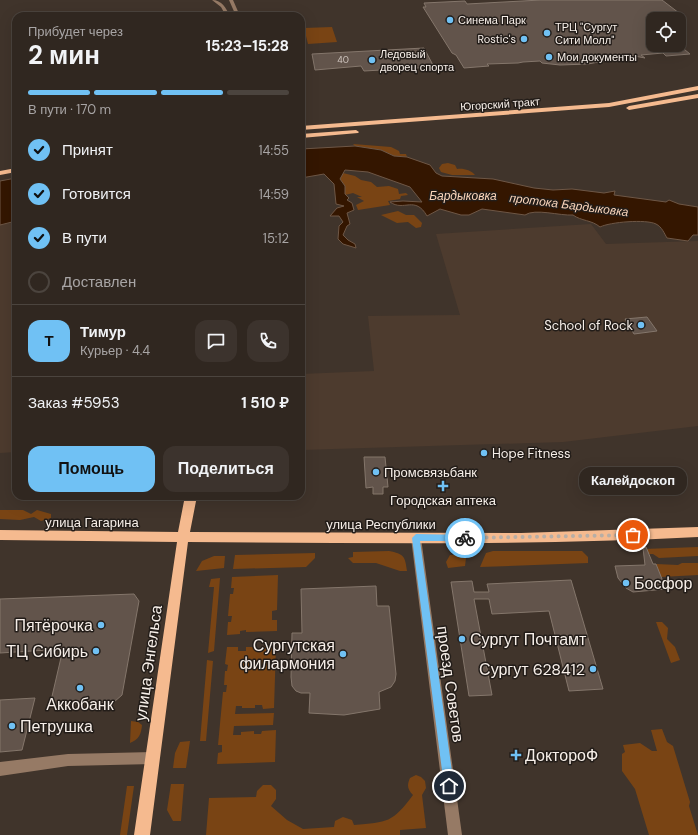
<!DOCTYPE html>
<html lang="ru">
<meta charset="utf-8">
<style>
:root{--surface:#302720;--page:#3c332d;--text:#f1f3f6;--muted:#a8a5a5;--line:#4b443e;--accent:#70c1f4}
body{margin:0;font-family:"DM Sans",sans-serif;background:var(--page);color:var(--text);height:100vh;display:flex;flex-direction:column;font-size:15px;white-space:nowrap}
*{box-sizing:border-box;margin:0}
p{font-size:13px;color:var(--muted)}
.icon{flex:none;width:22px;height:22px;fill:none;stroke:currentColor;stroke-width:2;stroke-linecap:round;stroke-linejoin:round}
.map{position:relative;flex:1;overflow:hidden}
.side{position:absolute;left:12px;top:12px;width:293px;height:488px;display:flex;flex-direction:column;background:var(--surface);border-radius:12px;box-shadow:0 4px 16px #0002,0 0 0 1px var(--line)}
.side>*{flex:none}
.buttons{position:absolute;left:646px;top:12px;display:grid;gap:8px}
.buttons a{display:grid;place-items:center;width:40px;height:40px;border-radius:8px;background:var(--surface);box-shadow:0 4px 16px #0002,0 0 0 1px var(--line);font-size:20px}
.pin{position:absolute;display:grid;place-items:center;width:34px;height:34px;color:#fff;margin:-17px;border:2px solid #fff;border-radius:50%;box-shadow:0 1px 4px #0007}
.courier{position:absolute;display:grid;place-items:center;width:40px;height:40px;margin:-20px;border:3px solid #70c1f4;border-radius:50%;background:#fff;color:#222;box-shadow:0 1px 5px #0007}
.bubble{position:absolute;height:28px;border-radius:12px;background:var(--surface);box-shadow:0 4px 16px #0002,0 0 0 1px var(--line);font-size:13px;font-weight:700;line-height:28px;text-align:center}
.headline em{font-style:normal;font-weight:700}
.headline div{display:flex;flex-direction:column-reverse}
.headline{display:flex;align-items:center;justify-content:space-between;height:68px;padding:0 16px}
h1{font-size:26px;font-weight:700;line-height:30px}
.bar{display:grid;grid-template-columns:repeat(4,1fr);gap:6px 4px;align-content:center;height:48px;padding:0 16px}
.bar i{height:5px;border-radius:3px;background:var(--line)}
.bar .active{background:var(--accent)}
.bar p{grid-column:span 4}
.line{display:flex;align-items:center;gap:10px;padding:0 16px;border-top:1px solid var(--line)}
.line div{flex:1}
.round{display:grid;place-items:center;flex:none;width:42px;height:42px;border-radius:12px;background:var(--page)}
ol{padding:0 16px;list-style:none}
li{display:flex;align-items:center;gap:12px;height:44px}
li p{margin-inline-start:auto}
li .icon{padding:4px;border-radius:50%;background:var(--accent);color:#111;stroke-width:4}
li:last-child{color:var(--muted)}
li i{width:22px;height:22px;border:2px solid var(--line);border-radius:50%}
.action{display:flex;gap:8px;margin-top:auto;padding:8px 16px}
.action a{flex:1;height:46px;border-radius:12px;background:var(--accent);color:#111;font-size:16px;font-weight:700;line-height:46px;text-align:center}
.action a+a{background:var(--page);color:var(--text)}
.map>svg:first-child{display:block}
.built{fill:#4d3b2e}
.green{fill:#794414}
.water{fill:#341600;stroke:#6e5746}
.building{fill:#62544b;stroke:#84766b}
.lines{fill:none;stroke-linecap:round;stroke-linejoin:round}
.minor{fill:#967a65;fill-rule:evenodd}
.major{fill:#f5ba8f;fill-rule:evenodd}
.route{fill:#70c1f4}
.done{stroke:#b7aea6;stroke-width:4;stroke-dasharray:0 7.2}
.poi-dot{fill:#70c1f4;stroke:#231d19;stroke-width:1.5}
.labels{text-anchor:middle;stroke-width:3;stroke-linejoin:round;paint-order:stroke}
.far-number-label{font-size:9px;fill:#d2c8c2}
.far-poi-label{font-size:11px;fill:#f7efe9;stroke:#231d19;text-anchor:start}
.far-street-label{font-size:11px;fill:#f7efe9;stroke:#231d19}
.far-water-label{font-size:12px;font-style:italic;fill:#fad5bb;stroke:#231d19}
.poi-label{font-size:13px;fill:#f7efe9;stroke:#231d19;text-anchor:start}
.street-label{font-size:13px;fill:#f7efe9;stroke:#231d19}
.near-poi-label{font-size:16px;fill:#f7efe9;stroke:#231d19;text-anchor:start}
.near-street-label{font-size:16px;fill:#f7efe9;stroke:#231d19}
</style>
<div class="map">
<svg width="698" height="835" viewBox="0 0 698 835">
<rect width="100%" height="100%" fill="#40342b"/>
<path class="built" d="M16 222V452L0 453V225Z
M591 224 606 244 698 241V426L563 442 301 450V374L374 371 368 316 460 315 436 234Z"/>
<path class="green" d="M332 27 337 42 308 44 304 28Z
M353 144 391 147 399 151 400 154H406L407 157 394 156 381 150 355 146Z
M448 163 455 165 457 169C463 168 471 170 475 175H452L441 172 439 168 442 164Z
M343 173 355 176 361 180 371 182 377 187 389 186 398 189 399 194 406 193 408 195 401 196 400 199 388 201 390 205 358 210 356 205 364 201 357 197H362L353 193 345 195 340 178Z
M398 211 406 215H414L422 223 421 227 416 228 408 222 397 223 381 215Z
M0 510H23L31 514 37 510 51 514V518L41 521 34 517 20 520 0 519Z
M698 547V556L659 558 653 554H646L644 549Z
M389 551C404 554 405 556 407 571H400L376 563H353L348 558 353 557V552Z
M493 551H582L588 557V563L480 567 486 553Z
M315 553V558L306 567 233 569 235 555Z
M450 555H460L466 558 465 566 448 568 446 562Z
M214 556H225L224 568 196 571 202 561Z
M682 563H698V575L661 577 656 564 678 565Z
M278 575 277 610 272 611V620H277V631L246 632V630L240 631V634L227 635 228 622H231L232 616H228L230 594H233L234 588H231L232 577Z
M220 578 214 651 208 653 214 587H209L211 579Z
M656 622H662L668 628 667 639 675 647 680 660 671 663Z
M264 646H276L274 708 263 709 262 705H255V708H242V706H236L235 714 274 713 273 725 234 726 233 735H241V732L254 731V734H261L262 731 276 730 275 762 217 764 218 753 222 752V745H218L223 692H226L227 685H224L225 671H227L228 665 225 664 227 647H238V651H246V647H257V649H264Z
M207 660 213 661 206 741H200Z
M131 721 138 722 142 725C141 735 139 739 130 743Z
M662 729 667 742 673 746 690 802 689 806 698 835H649L635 789 622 771V754L625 752 623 745 640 743 652 751H657L651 730Z
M190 741 186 768H173L175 753 180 742Z
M416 775 421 777 425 781 426 788 422 795 426 828 400 830V835H206L209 798 256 797 257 791 263 785H271L276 790V799L271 806 287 820 303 829 334 827 335 821 343 817 352 820 354 825C388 822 392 823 413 795 407 789 407 785 410 778Z
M171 784H184L181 821H173L167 810Z
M127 786H134L127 835H120Z"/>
<path class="water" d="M355 146 381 150 394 156 407 157 430 165 436 173 442 176 493 179 534 188 553 190 572 189 604 193 615 191 614 195 666 202 669 200 679 204 698 207V235H693L688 241 667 238C664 233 662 227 656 224 646 219 610 222 600 227 592 220 581 221 573 215 560 216 535 208 525 215L482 209 469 215H461L440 209 427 216C415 195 404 212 390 202L403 201 422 202 410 187 368 172 345 170 340 179 345 186V194L349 198 347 200 352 203 354 210 347 213 350 224 347 226 343 235 348 240 355 244 356 248 343 244 338 239 339 226 343 222 339 216H330L337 208 344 206 336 204 334 184 324 174 301 178V149Z
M16 178V221L0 225V181Z"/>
<path class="building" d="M541 0H662L679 13 663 14 669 19H653V45H679L690 54 666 56 663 53 641 55 645 58 629 55 612 56 614 59 588 64 560 65 542 63 540 61 523 62 518 63 487 64 489 66 464 68 456 55 452 53 423 7H426L424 3 465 1 467 4Z
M424 48 434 67 364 71 361 66 315 70 312 54Z
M647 317 657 331 634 334 625 319Z
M364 457H385L388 487H383V494H373V487L366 488Z
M646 547 653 564H656L666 589 633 592 626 588 618 578 615 566 645 565 643 548Z
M571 580 603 689 569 691 549 611 492 614 489 599H474L492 695 469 696 451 582 472 581 474 592H489L487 584Z
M376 586 377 606H389L396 674 395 681 391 687 379 692 380 709 344 715 309 713 310 693H301L296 691 292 686 291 677 292 633H302L301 589Z
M134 594 139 601 122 695 114 702 50 705 63 649 0 653V599Z
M35 698 22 750 0 752V700Z"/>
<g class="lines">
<path class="minor" d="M212 0C222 0 226 8 230 16H226L221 7Z
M229 0H233L240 16H236Z
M416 534 420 535 421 538 462 835H448L411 538 412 535Z
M153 752 158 753 159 758 158 763 153 764 68 766 0 776V762L68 754Z"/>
<path class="major" d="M698 86V90L609 107 301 130V126L609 103Z
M698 94V98L629 110 626 108 629 106Z
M356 130 359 132 358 133 301 138V134Z
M16 168V172L0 175V171Z
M185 496H197L190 532 521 533 698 527V537C528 546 358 543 188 542L150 835H134L177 542 0 540V530L178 532Z"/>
</g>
<path class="route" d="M416 534 465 535 468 538 465 541H420L454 786 452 789 449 791 445 789 444 786 412 538Z"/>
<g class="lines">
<path class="done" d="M465 538 633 535"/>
</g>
<g class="poi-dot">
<circle cx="450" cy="20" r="4"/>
<circle cx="547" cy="33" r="4"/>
<circle cx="524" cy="39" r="4"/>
<circle cx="549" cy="57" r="4"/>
<circle cx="372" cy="60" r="4"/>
<circle cx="641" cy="325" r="4"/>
<circle cx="484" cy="453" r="4"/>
<circle cx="376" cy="472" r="4"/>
<path d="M441 480h4v4h4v4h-4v4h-4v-4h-4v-4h4z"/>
<circle cx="626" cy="583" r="4"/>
<circle cx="101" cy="625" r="4"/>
<circle cx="462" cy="639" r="4"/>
<circle cx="96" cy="651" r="4"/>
<circle cx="343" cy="654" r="4"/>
<circle cx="593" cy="669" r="4"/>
<circle cx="80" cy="688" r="4"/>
<circle cx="12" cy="726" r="4"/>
<path d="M514 749h4v4h4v4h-4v4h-4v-4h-4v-4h4z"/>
</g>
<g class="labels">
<g class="far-number-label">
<text x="343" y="63">40</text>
</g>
<g class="far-poi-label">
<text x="458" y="24">Синема Парк</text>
<text x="555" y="31">ТРЦ "Сургут<tspan x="555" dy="13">Сити Молл"</tspan></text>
<text x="516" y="43" text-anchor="end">Rostic's</text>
<text x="380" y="58">Ледовый<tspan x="380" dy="13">дворец спорта</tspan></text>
<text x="557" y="61">Мои документы</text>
</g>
<g class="far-street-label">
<text transform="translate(500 104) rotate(-4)" y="4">Югорский тракт</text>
</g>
<g class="far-water-label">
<text x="463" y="200">Бардыковка</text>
<text transform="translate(569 205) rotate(7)" y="4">протока Бардыковка</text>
</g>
<g class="poi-label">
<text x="633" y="330" text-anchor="end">School of Rock</text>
<text x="492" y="458">Hope Fitness</text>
<text x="384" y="477">Промсвязьбанк</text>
<text x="443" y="505" text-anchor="middle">Городская аптека</text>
</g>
<g class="street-label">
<text x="92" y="527">улица Гагарина</text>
<text x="381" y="529">улица Республики</text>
</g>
<g class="near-poi-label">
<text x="634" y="589">Босфор</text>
<text x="93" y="631" text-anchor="end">Пятёрочка</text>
<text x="470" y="645">Сургут Почтамт</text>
<text x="335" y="651" text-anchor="end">Сургутская<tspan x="335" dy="18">филармония</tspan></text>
<text x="88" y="657" text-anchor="end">ТЦ Сибирь</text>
<text x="585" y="675" text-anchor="end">Сургут 628412</text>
<text x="80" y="710" text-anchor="middle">Аккобанк</text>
<text x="20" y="732">Петрушка</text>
<text x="525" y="761">ДоктороФ</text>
</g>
<g class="near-street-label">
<text transform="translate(148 663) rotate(-82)" y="6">улица Энгельса</text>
<text transform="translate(451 684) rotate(82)" y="6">проезд Советов</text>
</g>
</g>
</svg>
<div class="buttons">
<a><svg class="icon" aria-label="locate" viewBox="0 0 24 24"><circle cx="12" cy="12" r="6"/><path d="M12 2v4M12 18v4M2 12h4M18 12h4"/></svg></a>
</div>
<div class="pin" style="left:633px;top:535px;background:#ea580c"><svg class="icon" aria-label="bag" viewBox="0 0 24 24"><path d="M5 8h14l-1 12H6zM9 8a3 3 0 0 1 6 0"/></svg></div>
<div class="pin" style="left:449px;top:786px;background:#1f2937"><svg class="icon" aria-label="home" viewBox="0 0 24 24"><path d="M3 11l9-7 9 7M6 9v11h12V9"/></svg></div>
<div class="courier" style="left:465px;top:538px"><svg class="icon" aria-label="bike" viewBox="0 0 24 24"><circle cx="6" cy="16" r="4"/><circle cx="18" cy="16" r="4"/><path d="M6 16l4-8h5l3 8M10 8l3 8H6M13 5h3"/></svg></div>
<div class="bubble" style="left:579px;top:467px;width:108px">Калейдоскоп</div>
<section class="side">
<div class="headline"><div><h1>2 мин</h1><p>Прибудет через</p></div><em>15:23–15:28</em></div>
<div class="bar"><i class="active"></i><i class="active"></i><i class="active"></i><i></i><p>В пути · 170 m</p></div>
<ol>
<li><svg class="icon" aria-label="check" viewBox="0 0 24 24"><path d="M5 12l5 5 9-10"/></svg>Принят<p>14:55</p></li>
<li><svg class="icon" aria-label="check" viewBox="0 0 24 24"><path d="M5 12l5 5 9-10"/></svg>Готовится<p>14:59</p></li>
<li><svg class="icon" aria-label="check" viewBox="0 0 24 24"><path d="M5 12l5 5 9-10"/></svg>В пути<p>15:12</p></li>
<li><i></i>Доставлен</li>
</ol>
<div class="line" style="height:72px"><b class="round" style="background:var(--accent);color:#111">Т</b><div><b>Тимур</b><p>Курьер · 4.4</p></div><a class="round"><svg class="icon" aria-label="chat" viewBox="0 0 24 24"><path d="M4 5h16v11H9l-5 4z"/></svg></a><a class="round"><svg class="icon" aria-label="phone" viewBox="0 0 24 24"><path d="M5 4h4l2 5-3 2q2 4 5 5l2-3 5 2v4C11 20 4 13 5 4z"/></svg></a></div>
<div class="line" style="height:52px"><div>Заказ #5953</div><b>1 510 ₽</b></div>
<div class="action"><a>Помощь</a><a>Поделиться</a></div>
</section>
</div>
